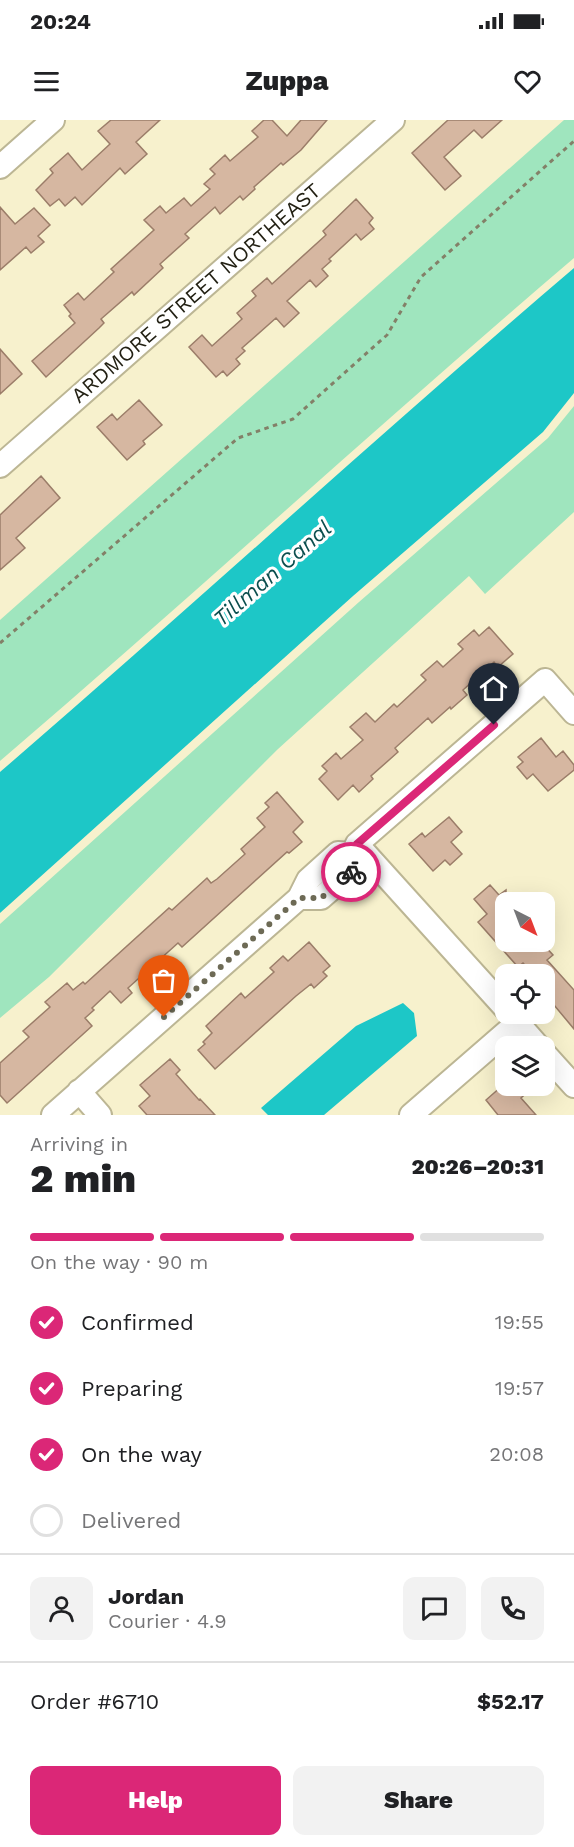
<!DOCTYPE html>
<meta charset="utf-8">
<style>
:root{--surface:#fff;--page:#f2f2f2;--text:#202124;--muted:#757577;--line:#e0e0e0;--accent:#db2777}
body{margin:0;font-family:"Work Sans",sans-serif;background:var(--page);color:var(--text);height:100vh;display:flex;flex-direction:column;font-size:22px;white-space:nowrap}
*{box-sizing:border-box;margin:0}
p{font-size:20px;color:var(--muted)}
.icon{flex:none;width:33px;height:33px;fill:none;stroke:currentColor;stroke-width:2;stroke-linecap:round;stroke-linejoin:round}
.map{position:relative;height:995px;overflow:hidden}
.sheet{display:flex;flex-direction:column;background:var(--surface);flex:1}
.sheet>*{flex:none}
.needle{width:39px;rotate:138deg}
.fabs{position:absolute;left:495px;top:772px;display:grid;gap:12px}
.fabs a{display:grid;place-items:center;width:60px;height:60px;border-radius:12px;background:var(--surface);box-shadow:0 6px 24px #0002;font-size:30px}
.pin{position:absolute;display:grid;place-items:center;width:51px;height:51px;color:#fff;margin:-62px -26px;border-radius:50% 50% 50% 0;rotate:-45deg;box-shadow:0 0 6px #0007}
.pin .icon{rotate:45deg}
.courier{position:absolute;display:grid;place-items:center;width:60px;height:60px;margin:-30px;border:4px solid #db2777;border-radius:50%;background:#fff;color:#222;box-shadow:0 2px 8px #0007}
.headline em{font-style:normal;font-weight:800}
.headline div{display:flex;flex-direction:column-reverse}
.headline{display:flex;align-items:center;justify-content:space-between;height:102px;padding:0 30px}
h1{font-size:39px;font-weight:800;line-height:45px}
.bar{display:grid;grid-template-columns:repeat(4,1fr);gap:9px 6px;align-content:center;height:72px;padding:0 30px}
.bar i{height:8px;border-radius:4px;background:var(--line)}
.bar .selected{background:var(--accent)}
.bar p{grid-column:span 4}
.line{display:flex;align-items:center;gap:15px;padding:0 30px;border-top:2px solid var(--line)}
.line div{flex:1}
.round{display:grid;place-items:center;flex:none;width:63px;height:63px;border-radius:12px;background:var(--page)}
ol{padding:0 30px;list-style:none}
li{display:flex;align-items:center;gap:18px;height:66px}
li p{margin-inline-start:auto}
li .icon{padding:6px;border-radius:50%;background:var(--accent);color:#fff;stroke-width:4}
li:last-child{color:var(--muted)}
li i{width:33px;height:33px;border:3px solid var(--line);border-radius:50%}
.primary-button{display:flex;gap:12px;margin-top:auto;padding:12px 30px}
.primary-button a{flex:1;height:69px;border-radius:12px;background:var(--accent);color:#fff;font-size:24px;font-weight:800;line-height:69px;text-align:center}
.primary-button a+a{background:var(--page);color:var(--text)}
.status{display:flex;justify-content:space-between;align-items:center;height:42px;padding:0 30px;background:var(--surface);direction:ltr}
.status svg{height:16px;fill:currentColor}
header{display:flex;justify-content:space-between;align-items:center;height:78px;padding:0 30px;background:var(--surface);font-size:27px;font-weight:800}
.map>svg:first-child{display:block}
.green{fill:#9fe5be}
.water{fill:#1dc7c7}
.building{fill:#d6b7a1;stroke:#9b7d69;stroke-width:1.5}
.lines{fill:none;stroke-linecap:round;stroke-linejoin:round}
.minor-casing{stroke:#bcb694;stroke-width:26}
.path{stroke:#838068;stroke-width:3;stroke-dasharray:4.5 4.5;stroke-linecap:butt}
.minor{stroke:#fff;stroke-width:22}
.done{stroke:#6d6a55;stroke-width:6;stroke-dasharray:0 10.8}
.route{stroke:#db2777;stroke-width:8}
.labels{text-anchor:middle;stroke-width:6;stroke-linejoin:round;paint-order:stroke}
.street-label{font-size:21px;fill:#232114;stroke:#fff}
.water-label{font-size:22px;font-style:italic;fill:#0b4e4e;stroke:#fff}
</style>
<div class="status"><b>20:24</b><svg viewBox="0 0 49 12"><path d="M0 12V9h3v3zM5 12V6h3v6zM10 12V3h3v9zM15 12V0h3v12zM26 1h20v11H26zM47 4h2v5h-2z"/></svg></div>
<header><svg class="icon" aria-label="menu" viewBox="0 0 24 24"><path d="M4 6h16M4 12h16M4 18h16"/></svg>Zuppa<svg class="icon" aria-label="heart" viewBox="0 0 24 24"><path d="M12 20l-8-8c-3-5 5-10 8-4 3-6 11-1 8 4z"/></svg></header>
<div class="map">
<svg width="574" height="995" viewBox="0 0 574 995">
<rect width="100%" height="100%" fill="#f7f1cd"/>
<path class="green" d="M564 0H574V138C380 303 193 476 0 641V500Z
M574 286V392L485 474 469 456 278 629 49 857 0 898V804L359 482 548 318Z"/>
<path class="water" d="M574 148V273L543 312 353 476 0 793V652C193 486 380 313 574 148Z
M403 883 414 893 417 916 324 995H268L261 988 356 906Z"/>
<path class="building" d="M111 0H160L136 22 147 34 125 54 120 48 82 85 75 77 65 86 59 79 50 86 36 70 53 53 50 49 68 33 82 50 110 24 98 11Z
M264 0H272L287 16 301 0H327L301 30 283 45 281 43 254 67 255 69 243 80 240 76 220 94 215 87 185 114 189 118 160 144 163 148 134 175 132 172 101 199 104 203 99 208 46 257 32 241 75 203 69 196 71 194 64 185 78 173 84 180 114 152 111 149 154 110 144 100 160 86 166 93 184 78 191 86 210 69 204 64 215 54 210 49 225 35 230 41 258 17 252 11Z
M448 0H502L482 18 474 10 444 37 461 56 445 70 412 33Z
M356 79 373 98 369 103 374 109 361 120 356 114 329 139 331 141 322 149 328 156 316 167 310 160 287 181 299 193 284 207 276 198 242 228 245 231 236 239 240 244 227 256 223 251 216 257 189 227 202 215 212 226 242 199 237 193 256 176 252 171 267 158 272 164 326 115 323 111Z
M0 87 15 104 34 88 50 105 38 116 44 122 31 133 26 127 0 150Z
M0 229 22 254 0 274Z
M139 280 162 305 143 321 145 324 127 340 97 307 112 294 117 300Z
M41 356 60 378 16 418 25 428 0 450V395Z
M489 507 513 534 498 547 494 542 463 570 467 575 451 589 450 587 432 603 428 598 395 628 398 632 371 656 373 659 359 672 353 665 338 680 319 659 327 651 322 646 336 633 341 639 363 620 350 607 366 593 375 602 394 584 397 587 426 560 421 555 437 541 443 547 463 529 458 524 474 510 479 516Z
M541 618 556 637 563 631 574 645V650L548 671 533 654 527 659 517 647 523 642 518 637Z
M277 672 303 702 293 712 302 722 289 733 287 732 182 827 178 823 128 868 132 873 121 883 110 871 92 888 94 890 85 898 92 906 7 983 0 975V943L29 917 23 911 50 887 45 882 67 863 73 870 83 862 85 864 169 788 172 790 207 758 211 763 217 759 245 734 241 729 265 707 257 698 269 687 265 683Z
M449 697 462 712 451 722 462 734 450 745 445 740 433 751 409 724 422 713 425 717Z
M490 765 499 775 506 770V822H541L553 835 547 840 574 870V909L544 873V855H534L523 843 518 847 478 802 487 794 474 779Z
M309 822 330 846 323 852 327 856 314 868 311 864 296 876 215 949 198 930 205 924 203 922 212 913 206 906 241 873 245 878 274 852 270 848 283 836 288 841Z
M170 939 180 950 176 954 199 980 200 979 215 995H147L139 986 150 976 140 965Z
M502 966H534L521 978 536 995H498L486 980Z"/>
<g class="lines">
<g class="minor-casing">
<path id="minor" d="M0 47 53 0
M0 346 393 0
M357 724 506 889
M299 778H321L352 751V734L357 724 545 560 574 593
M510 894 539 927
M544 933 574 966
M79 971 100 995
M53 995 299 778 308 760 338 733 352 734
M411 995 517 903"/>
</g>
<path class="path" d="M0 523 238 318 293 299 387 215 421 157 574 21"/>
<use href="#minor" class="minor"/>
</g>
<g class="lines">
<path class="done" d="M164 897 299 778H321L351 752"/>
<path class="route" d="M351 752 352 734 357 724 494 605"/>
</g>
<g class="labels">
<g class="street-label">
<text transform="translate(196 173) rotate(-41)" y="7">ARDMORE STREET NORTHEAST</text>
</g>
<g class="water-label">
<text transform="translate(272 453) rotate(-41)" y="8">Tillman Canal</text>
</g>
</g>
</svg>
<div class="fabs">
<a><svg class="needle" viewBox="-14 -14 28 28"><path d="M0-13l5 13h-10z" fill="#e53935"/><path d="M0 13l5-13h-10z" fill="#757577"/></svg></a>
<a><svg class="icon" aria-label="locate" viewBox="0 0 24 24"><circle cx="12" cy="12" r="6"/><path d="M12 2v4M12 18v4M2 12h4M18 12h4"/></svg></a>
<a><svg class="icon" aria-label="layers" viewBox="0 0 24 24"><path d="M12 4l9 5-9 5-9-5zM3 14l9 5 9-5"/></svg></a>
</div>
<div class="pin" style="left:164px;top:897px;background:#ea580c"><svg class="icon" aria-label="bag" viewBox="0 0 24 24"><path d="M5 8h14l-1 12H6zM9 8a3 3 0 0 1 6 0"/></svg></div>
<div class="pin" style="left:494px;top:605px;background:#1f2937"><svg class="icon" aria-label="home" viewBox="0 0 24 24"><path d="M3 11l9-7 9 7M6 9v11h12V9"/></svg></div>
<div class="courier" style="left:351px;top:752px"><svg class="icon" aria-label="bike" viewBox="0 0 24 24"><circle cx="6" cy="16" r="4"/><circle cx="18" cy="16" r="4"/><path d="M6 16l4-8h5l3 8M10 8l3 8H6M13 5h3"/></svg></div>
</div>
<section class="sheet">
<div class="headline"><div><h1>2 min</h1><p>Arriving in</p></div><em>20:26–20:31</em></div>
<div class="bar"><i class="selected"></i><i class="selected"></i><i class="selected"></i><i></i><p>On the way · 90 m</p></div>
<ol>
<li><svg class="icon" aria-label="check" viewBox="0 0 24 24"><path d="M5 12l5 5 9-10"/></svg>Confirmed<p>19:55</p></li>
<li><svg class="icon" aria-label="check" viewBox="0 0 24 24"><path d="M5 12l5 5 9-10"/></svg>Preparing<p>19:57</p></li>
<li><svg class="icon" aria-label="check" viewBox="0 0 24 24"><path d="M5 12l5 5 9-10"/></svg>On the way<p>20:08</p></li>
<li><i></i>Delivered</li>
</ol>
<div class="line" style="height:108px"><a class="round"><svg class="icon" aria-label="person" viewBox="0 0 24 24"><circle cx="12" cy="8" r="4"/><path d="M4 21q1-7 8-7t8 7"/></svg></a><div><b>Jordan</b><p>Courier · 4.9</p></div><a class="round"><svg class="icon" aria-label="chat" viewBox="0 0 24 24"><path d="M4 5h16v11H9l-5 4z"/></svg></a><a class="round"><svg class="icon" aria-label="phone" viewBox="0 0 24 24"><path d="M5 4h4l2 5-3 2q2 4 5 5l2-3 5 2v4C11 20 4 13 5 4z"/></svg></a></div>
<div class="line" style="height:78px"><div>Order #6710</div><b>$52.17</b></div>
<div class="primary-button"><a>Help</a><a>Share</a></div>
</section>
